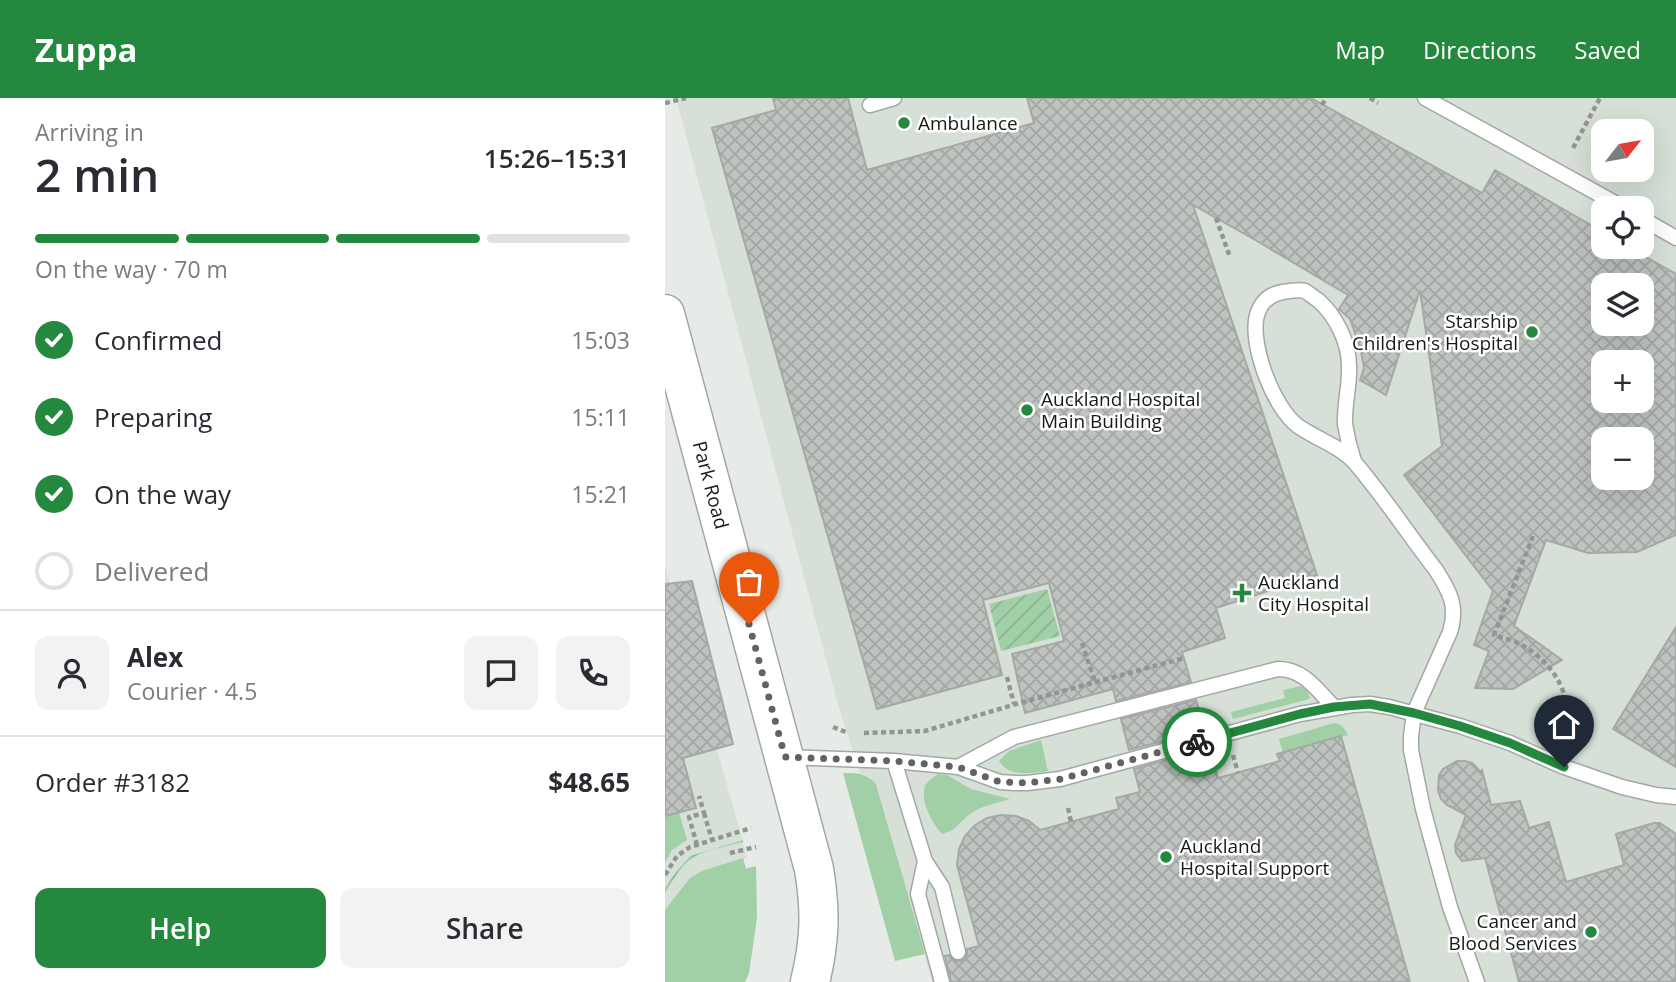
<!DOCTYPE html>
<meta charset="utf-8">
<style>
:root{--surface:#fff;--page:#f2f2f3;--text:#2b2b33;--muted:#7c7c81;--line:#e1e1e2;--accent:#24893e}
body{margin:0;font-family:"Open Sans",sans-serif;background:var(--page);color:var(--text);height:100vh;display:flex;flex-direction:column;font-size:26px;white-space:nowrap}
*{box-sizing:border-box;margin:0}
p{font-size:23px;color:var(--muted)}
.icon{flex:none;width:38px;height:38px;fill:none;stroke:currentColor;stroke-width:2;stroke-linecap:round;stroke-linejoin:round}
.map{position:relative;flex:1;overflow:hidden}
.panel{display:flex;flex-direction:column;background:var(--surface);width:665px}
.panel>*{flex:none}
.needle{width:46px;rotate:59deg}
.fabs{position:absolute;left:926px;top:21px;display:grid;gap:14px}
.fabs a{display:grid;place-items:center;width:63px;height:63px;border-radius:14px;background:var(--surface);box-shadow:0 7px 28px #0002;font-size:35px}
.pin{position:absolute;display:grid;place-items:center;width:60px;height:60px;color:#fff;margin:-72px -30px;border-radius:50% 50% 50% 0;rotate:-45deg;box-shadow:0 0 7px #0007}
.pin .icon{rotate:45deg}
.courier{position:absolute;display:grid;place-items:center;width:70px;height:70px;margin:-35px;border:5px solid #24893e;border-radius:50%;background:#fff;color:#222;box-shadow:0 2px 9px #0007}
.summary em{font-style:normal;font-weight:600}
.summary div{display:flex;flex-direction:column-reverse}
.summary{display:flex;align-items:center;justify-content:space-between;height:119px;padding:0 35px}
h1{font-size:46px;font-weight:600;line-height:52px}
.bar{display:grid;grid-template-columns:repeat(4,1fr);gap:10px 7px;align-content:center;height:84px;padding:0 35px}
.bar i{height:9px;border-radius:5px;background:var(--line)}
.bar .selected{background:var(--accent)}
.bar p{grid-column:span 4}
.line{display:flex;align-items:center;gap:18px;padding:0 35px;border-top:2px solid var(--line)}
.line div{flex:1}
.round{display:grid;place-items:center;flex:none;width:74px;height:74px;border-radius:14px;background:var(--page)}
ol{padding:0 35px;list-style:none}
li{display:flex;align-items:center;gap:21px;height:77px}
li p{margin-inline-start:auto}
li .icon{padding:7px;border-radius:50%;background:var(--accent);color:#fff;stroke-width:4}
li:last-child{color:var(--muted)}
li i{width:38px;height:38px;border:4px solid var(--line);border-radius:50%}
.primary-button{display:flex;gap:14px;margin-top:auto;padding:14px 35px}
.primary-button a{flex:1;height:80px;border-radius:14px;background:var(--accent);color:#fff;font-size:28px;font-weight:600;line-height:80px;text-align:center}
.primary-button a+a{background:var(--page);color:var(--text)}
header{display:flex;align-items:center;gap:42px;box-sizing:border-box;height:98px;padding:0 35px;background:var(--accent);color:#fff}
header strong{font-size:33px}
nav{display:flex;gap:38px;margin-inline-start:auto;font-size:24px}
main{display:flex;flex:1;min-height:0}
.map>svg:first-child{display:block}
.built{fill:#d6e0d7;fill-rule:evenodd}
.grass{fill:#a1d0a7}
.garden{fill:url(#garden-furrows)}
.building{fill:url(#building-cross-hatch);stroke:#a5a9a5;stroke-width:2;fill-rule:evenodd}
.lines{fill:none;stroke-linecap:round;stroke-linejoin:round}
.service-casing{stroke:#a4a8a5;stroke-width:17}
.secondary-casing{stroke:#a4a8a5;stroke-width:41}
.path{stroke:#929693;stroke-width:4.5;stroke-dasharray:5 3.5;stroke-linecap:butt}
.service{stroke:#fff;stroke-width:14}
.secondary{stroke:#fff;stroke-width:38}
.done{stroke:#606361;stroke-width:7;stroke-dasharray:0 12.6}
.route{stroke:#24893e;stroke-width:9}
.poi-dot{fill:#24893e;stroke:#fff;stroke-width:2.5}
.labels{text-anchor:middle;stroke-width:5;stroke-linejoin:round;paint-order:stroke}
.poi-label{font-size:19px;fill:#181a18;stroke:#fff;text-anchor:start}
.street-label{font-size:19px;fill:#181a18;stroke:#fff}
</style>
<header>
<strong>Zuppa</strong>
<nav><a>Map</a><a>Directions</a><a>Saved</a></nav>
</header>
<main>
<section class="panel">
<div class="summary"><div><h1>2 min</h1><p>Arriving in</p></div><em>15:26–15:31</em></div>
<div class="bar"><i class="selected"></i><i class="selected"></i><i class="selected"></i><i></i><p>On the way · 70 m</p></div>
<ol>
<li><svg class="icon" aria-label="check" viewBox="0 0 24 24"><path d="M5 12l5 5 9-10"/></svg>Confirmed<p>15:03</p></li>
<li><svg class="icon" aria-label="check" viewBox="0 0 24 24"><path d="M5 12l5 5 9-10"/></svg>Preparing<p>15:11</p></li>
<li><svg class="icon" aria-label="check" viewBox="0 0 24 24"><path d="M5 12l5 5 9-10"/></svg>On the way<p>15:21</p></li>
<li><i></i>Delivered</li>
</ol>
<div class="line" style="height:126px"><a class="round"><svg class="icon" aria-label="person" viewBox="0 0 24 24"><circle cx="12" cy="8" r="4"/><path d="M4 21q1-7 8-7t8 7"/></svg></a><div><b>Alex</b><p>Courier · 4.5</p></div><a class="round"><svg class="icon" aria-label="chat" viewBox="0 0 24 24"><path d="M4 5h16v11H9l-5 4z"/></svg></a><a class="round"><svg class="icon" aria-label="phone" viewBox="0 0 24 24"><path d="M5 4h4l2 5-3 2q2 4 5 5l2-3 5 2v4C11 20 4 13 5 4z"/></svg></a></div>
<div class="line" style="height:91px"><div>Order #3182</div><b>$48.65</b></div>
<div class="primary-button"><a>Help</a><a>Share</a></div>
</section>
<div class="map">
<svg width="1011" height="884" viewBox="0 0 1011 884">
<defs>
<pattern id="garden-furrows" width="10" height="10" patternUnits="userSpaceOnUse" patternTransform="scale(1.75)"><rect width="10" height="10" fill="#a1d0a7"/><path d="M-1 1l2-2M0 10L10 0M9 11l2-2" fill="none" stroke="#8ab28f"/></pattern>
<pattern id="building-cross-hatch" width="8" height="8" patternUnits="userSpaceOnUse" patternTransform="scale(1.75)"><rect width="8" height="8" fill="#bfc3c0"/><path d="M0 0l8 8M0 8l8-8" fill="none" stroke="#a3a7a4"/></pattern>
</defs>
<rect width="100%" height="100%" fill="#e7ebe8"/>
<path class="built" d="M11 0H1011V884H267L214 695 211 686 205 679 195 675 174 610ZM938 33H976V72H938ZM938 110H976V149H938ZM938 187H976V226H938ZM938 264H976V303H938ZM938 341H976V380H938Z
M0 468 72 722 82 760 78 761 81 770 91 768 92 820 84 875 80 884H0Z"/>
<path class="grass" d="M636 588C641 591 643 594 645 600L641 602 568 621 566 614 620 600 618 592Z
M669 625C677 626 679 630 683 637L618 655 614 641Z
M376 642 383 673C367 675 344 680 334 663L344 653Z
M178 675C192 675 202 675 211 686L260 856 230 863Z
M273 676 282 677 306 691 345 701C332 705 316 708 305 716 293 725 293 732 277 736 267 725 255 703 260 688 262 683 269 679 273 676Z
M14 714 22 742 7 752 0 765V718Z
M78 760 81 771 91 768 92 820 84 875 80 884H0V812L25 780 37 773Z"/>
<path class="garden" d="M382 491 395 538 336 553 324 506Z
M78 742V744C60 749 33 752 20 766 12 774 6 786 0 795V790L11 774 25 758Z"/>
<path class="building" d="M108 0H183L202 72 369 25 362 0H646L817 95 830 72 938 134V149H963L1011 176V437L972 454 923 455 881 442 849 528 897 562 848 591 810 590 824 553 809 547 828 493 739 377 777 348 755 192 721 297 695 282 699 270 696 253 685 221 674 211 683 197 592 143 528 107 652 477 551 510 560 540 517 554 526 584 451 603 448 591 360 615 347 556 399 543 384 485 318 502 337 577 212 611 47 30 111 12ZM938 187H976V226H938ZM938 264H976V303H938ZM938 341H976V380H938Z
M27 483 68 646 18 660 31 710 0 718V486Z
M1011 529V669L948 631Z
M531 602 540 632 464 652 456 621Z
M676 638 745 884H286L280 858 284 857 290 863H296L302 857V851L314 848 292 767 294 751 300 738 310 727 322 720 336 717 351 718 364 723 375 732 454 711 451 700 475 694 469 671 545 650 553 680 615 663 612 656Z
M792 663H800L807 665 816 674 817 672 826 707 855 703 864 730 884 724 901 784 959 767 951 736 989 725H995L1011 736V884H854L820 760 797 763 791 755 790 747 801 717 782 707 776 701 773 693 774 677 778 671Z"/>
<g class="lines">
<g class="service-casing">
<path id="service" d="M760 0 959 110
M205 7 229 0
M976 120 1011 140
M689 363C685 351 682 339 680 326 679 307 685 287 684 268 684 244 671 218 653 202 649 200 644 195 640 193 634 191 624 193 618 194 605 196 596 204 592 217 584 246 609 311 633 328 651 341 676 348 691 366 719 399 744 437 771 472 785 494 793 508 785 534L749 615 746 638V652L758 711 775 773 785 809 812 884
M120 659 229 663 293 669 335 684 349 685H362L395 681 635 616 687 607 705 606 724 609 795 628 845 645 899 669 957 689 991 697 1011 699
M229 663 260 763 277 789 293 854
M293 669 349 639 613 571C639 571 652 592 669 609
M260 763 253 796 277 884"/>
</g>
<g class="secondary-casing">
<g id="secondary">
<path id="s1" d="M0 216 149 771C156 813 155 843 145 884"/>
</g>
</g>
<path class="path" d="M705 0 713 5
M0 5 21 0
M657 7 661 0
M908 50 935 0
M551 120 565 159
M868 438 829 537C837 540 844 541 851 544 877 556 902 584 902 614 902 621 900 629 897 636
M417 545 430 584
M342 579 349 606
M168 629 183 635
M199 635 260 633 358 604 519 560
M568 657 573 675
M403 710 406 724
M39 715 47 742
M32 747 24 719 39 715 34 698
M65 755 91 749
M0 777 12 758 25 749 86 730"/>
<use href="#service" class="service"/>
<use href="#secondary" class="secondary"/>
</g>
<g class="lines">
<path class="done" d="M84 526 120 659 229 663 293 669 335 684 362 685 396 681 532 644"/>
<path class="route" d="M532 644 635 616 669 609 705 606 749 615 795 628 845 645 899 669"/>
</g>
<g class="poi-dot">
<circle cx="239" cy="25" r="7"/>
<circle cx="867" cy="234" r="7"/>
<circle cx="362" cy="312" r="7"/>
<path d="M573.5 484.5h7v7h7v7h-7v7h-7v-7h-7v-7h7z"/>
<circle cx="501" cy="759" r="7"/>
<circle cx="926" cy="834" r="7"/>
</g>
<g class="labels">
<g class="poi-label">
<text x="253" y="32">Ambulance</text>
<text x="853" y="230" text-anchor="end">Starship<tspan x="853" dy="22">Children's Hospital</tspan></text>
<text x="376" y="308">Auckland Hospital<tspan x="376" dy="22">Main Building</tspan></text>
<text x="593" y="491">Auckland<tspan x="593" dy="22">City Hospital</tspan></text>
<text x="515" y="755">Auckland<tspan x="515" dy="22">Hospital Support</tspan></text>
<text x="912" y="830" text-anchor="end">Cancer and<tspan x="912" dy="22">Blood Services</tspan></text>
</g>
<g class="street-label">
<text dy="7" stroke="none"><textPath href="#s1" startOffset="177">Park Road</textPath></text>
</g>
</g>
</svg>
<div class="fabs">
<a><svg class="needle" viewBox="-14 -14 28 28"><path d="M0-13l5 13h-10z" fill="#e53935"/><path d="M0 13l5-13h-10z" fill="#7c7c81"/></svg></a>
<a><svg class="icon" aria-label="locate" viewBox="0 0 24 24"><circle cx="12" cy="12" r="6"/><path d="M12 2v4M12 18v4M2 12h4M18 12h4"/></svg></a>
<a><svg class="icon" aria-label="layers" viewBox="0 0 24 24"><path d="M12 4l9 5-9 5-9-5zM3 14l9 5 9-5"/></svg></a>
<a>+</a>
<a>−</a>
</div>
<div class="pin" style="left:84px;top:526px;background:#ea580c"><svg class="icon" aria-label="bag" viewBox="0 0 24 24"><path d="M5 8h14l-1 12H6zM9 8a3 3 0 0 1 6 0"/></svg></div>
<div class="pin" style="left:899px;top:669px;background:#1f2937"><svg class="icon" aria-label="home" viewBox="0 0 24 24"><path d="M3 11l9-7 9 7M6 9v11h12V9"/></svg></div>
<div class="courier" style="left:532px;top:644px"><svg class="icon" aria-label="bike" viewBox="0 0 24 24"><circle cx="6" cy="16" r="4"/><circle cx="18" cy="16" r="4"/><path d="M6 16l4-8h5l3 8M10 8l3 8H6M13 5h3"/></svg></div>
</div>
</main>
